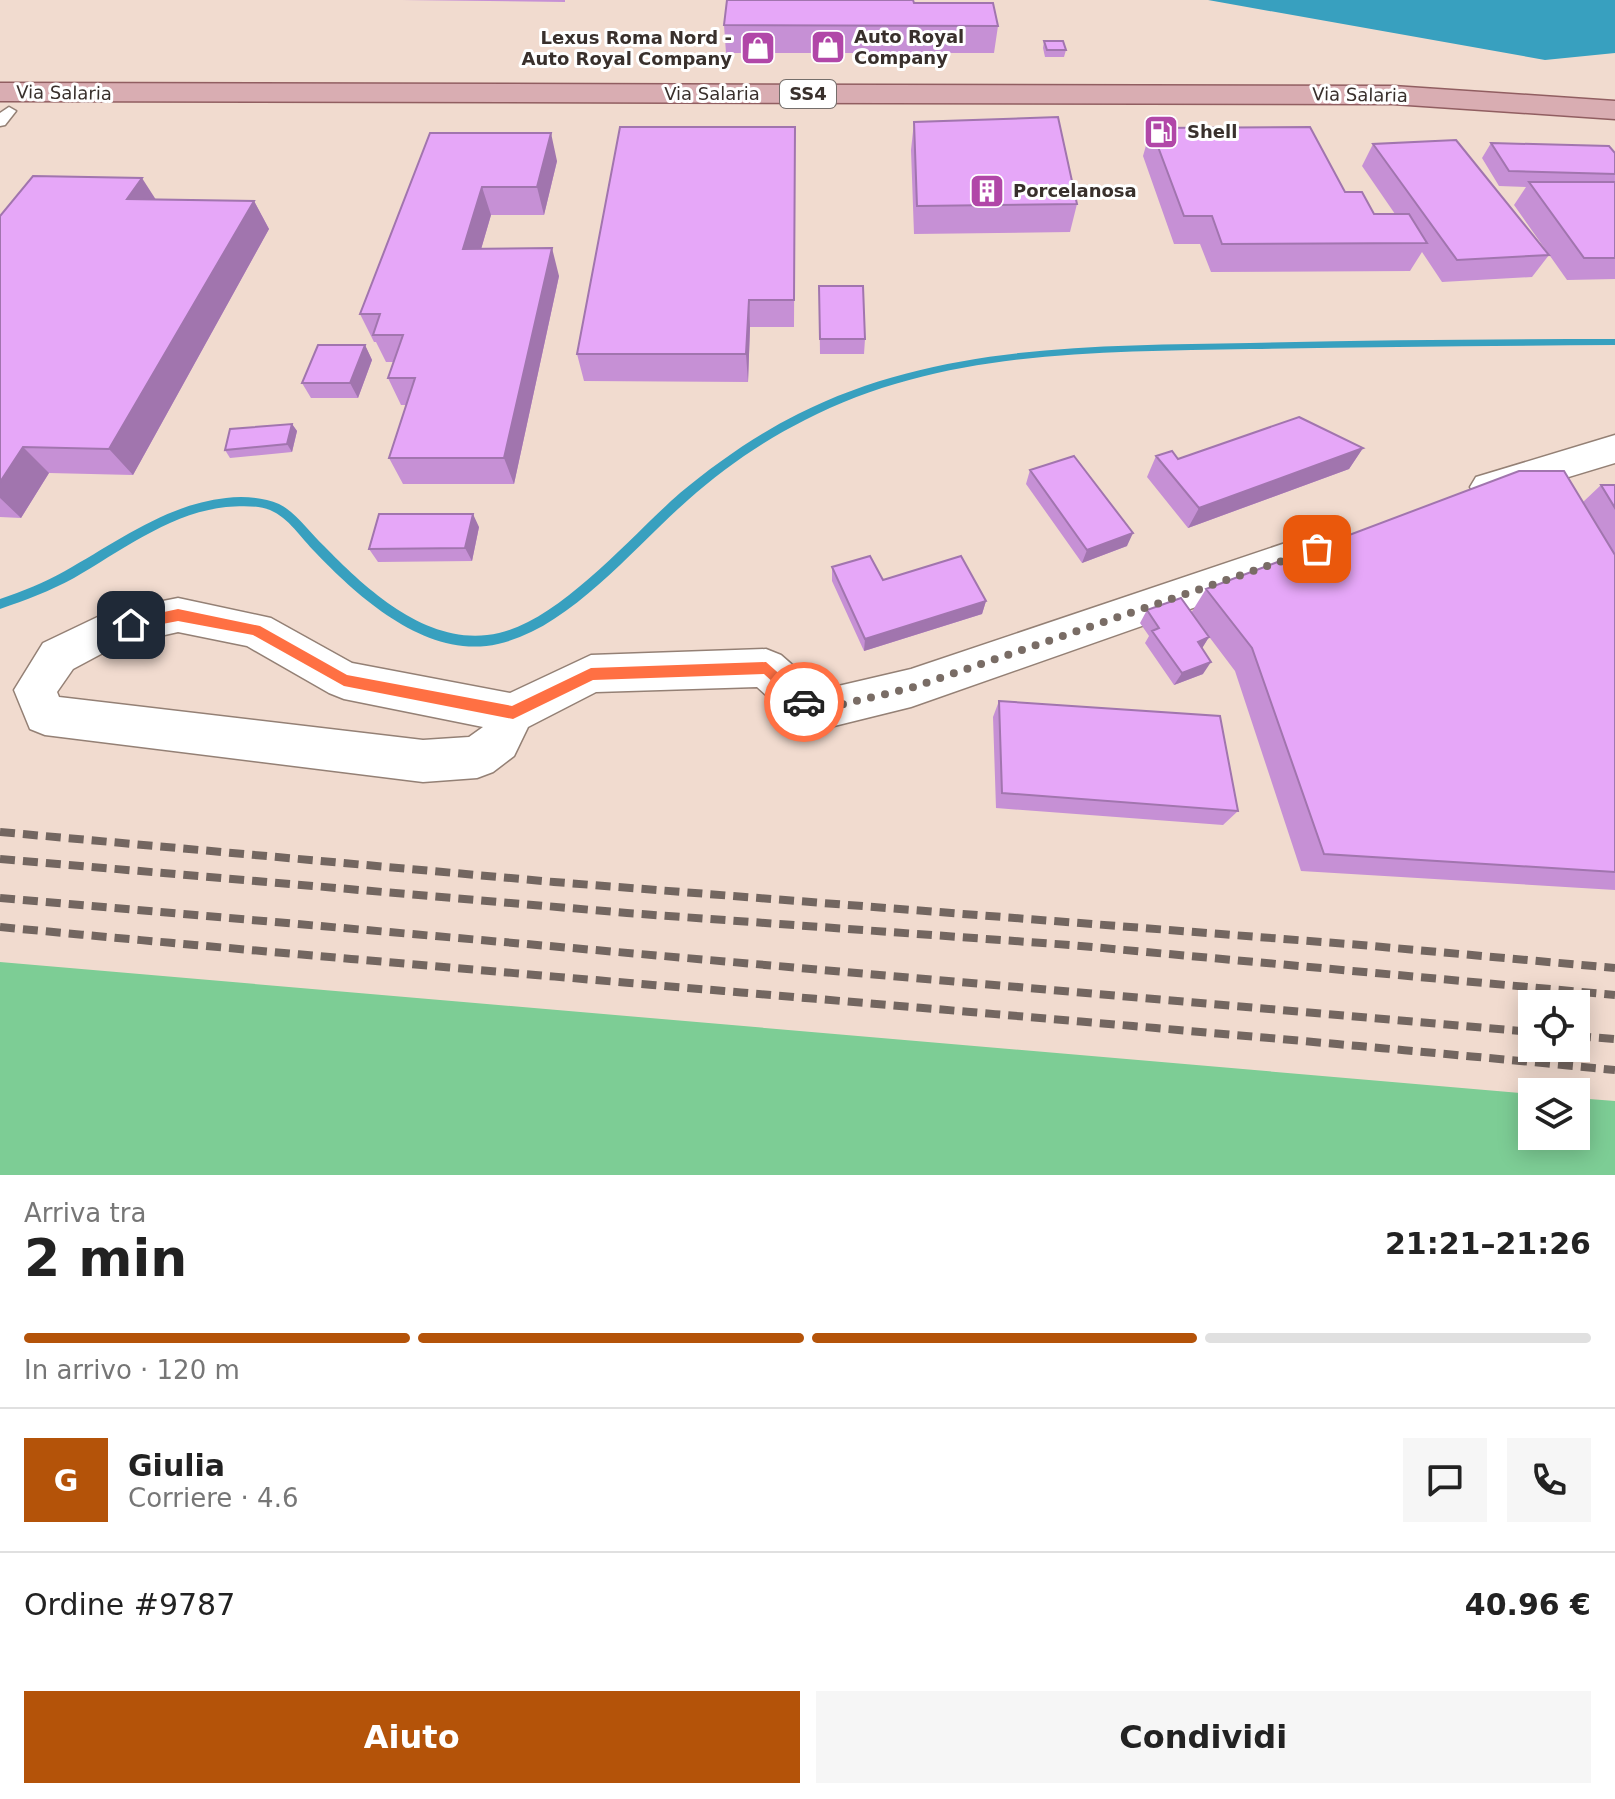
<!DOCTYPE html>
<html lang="it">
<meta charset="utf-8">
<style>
:root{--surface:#fff;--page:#f6f6f6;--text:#222;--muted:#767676;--line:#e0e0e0;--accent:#b45309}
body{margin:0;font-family:"DejaVu Sans",sans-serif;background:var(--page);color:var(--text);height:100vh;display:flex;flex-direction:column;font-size:30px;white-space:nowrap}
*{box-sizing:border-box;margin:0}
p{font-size:26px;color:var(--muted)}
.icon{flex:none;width:44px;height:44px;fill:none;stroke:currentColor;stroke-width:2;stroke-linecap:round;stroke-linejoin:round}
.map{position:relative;height:1175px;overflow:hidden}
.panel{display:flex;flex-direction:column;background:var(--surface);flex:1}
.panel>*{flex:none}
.tools{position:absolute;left:1518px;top:990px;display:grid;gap:16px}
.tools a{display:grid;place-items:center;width:72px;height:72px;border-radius:0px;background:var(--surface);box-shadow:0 4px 20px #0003;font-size:40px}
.pin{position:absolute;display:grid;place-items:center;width:68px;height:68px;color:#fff;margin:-34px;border-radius:16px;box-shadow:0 4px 12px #0006}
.courier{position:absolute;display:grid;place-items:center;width:80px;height:80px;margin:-40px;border:6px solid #ff7043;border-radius:50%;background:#fff;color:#222;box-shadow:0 2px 10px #0007}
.headline em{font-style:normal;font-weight:700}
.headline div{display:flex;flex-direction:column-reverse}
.headline{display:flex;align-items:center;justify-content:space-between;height:136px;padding:0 24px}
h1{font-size:52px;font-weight:700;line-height:60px}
.bar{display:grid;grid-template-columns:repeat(4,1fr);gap:12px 8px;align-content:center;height:96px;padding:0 24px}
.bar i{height:10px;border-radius:6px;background:var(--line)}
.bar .on{background:var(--accent)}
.bar p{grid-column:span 4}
.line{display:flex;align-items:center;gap:20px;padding:0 24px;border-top:2px solid var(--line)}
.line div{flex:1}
.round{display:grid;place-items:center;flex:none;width:84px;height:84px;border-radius:0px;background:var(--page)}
.primary-button{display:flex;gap:16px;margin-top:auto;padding:16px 24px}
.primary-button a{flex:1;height:92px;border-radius:0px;background:var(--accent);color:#fff;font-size:32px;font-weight:700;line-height:92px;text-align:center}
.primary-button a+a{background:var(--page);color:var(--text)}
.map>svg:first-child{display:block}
.green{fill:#7dcd95}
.water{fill:#38a0bf}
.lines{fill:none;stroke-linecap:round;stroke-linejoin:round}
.stream{fill:#38a0bf;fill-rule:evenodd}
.lane-casing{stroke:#948075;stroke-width:3}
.street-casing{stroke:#948075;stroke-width:3}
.primary-casing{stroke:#915e61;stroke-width:3}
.lane{fill:#fff;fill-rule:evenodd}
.street{fill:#fff;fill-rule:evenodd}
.primary{fill:#d9adb2;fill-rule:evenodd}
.rail{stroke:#736660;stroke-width:8;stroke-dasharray:15 8;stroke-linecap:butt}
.wall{fill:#c690d5}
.shaded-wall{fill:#a175ae}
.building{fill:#e6a7f8;stroke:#a175ae;stroke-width:2}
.route{fill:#ff7043}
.done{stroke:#796c65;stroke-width:8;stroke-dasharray:0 14.4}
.labels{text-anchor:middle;stroke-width:6;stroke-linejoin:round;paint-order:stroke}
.far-poi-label{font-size:18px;font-weight:bold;fill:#39302c;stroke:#fff;text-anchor:start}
.far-street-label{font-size:18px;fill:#39302c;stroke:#fff}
.shield{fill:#fff;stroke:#746e6b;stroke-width:2}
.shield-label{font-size:18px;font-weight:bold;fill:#39302c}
</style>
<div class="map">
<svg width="1615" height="1175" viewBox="0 0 1615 1175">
<rect width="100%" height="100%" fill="#f1dbcf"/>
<path class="green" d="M0 962 1532 1094V1136H1576V1098L1615 1101V1175H0Z"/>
<path class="water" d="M1208 0H1615V53L1545 60Z"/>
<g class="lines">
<path class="stream" d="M1615 339V345C1493 346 1371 347 1250 349 1099 352 943 349 805 420 763 441 723 469 688 500 634 547 570 628 498 644 428 660 360 599 315 552 301 538 289 518 270 510 258 505 239 506 226 507 170 513 121 551 74 578 50 591 26 600 0 609V599C23 591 44 583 65 571 115 543 167 504 226 498 242 496 263 497 279 504 297 513 309 532 324 546 368 591 430 649 499 633 561 619 632 535 680 493 716 463 756 435 798 414 938 343 1097 346 1250 343 1372 340 1493 339 1615 339Z"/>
<g class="lane-casing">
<path id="lane" d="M9 107 16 111 5 125 0 126V113Z"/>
</g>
<g class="street-casing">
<path id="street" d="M1615 435V463L1489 501 1476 497 1470 487 1476 477Z
M1330 528 1344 533 1349 544 1344 555 911 707 814 731 799 725 757 687 596 692 528 727 514 756 493 772 477 778 423 782 45 735 30 729 14 690 43 643 108 612 178 598 271 618 352 663 510 693 591 655 766 649 781 655 821 690 911 669ZM178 632 247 646 329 693 344 699 483 727 469 737 423 740 59 697 57 692 73 669 116 646Z"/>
</g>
<g class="primary-casing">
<path id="primary" d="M0 83 1393 86 1615 101V119L1393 104 0 101Z"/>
</g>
<use href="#lane" class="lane"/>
<use href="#street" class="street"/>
<use href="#primary" class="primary"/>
<path class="rail" d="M0 832 554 882 1361 945 1615 968
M0 859 627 913 1070 945 1615 995
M0 898 1532 1032
M0 927C538 978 1077 1018 1615 1070
M1576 1036 1615 1039"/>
</g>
<path class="wall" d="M402 0H565V2Z
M914 3 998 26 994 53H726L724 25Z
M1044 41 1066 50 1064 57H1045L1043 48Z
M914 122 1077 204 1070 232 914 234 911 150Z
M795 127 794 327H750L748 382 584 381 577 354Z
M1151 128 1345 192 1374 214H1395L1362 166 1373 144 1549 255 1532 277 1442 282 1422 252 1410 271 1211 272 1200 244H1174L1143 156Z
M430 133 557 161 544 215H491L481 249 559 276 514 484H403L389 458 406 405H401L388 378 393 362H386L376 342H374L360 314Z
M1491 143 1615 153V279L1567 280 1514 205 1526 187 1499 186 1482 158Z
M156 199 254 201 269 229 133 475 49 473 21 518 0 517V216Z
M819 286 865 339 864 354H820Z
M365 345 372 360 358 398H311L302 383Z
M292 424 297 431 292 452 230 458 225 450Z
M1363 448 1349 469 1188 528 1147 477 1156 456 1178 459Z
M1030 470 1127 546 1082 563 1026 484Z
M1601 485H1615V890L1301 871 1235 671 1204 630 1209 637 1202 648 1203 674 1174 685 1145 643 1149 636 1140 623 1147 610 1191 613 1206 589 1583 502Z
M479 527 472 561 378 562 369 549Z
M832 567 883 580 986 601 982 614 864 651 832 581Z
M999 701 1238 811 1223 825 996 808 993 717Z"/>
<path class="shaded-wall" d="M551 133 557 161 544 215 537 187Z
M142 178 160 206 127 199Z
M482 187 491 215 473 277 463 249Z
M254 201 269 229 133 475 109 449Z
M552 248 559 276 514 484 504 458Z
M749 300 750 327 748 382 746 354Z
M365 345 372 360 358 398 350 383Z
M292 424 297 431 292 452 287 444Z
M23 447 49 473 21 518 0 498V482Z
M1363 448 1349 469 1188 528 1199 508Z
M473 514 479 527 472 561 465 548Z
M1133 533 1127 546 1082 563 1087 550Z
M986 601 982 614 864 651 865 639Z
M1209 637 1201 650 1198 642Z
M1211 662 1203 674 1174 685 1182 673Z"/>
<path class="building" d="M727 0H913L914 3H993L998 26 724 25Z
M1044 41H1063L1066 50H1047Z
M1058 117 1077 204 917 206 914 122Z
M620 127H795L794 300H749L746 354H577Z
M1310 127 1345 192H1362L1374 214H1409L1427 243 1222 244 1212 216H1184L1151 128Z
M430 133H551L537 187H482L463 249 552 248 504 458H389L415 378H388L403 335H373L380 314H360Z
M1456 140 1549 255 1457 260 1373 144Z
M1491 143 1609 146 1615 153V174L1509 171Z
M33 176 142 178 127 199 254 201 109 449 23 447 0 482V216Z
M1529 182H1615V258H1584Z
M819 286H863L865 339H820Z
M318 345H365L350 383H302Z
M1299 417 1363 448 1199 508 1156 456 1172 451 1178 459Z
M292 424 287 444 225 450 230 429Z
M1074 456 1133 533 1087 550 1030 470Z
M1519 471H1564L1615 555V872L1324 854 1252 648 1206 589Z
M1601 485H1615V508Z
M379 514H473L465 548 369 549Z
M870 556 883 580 961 556 986 601 865 639 832 567Z
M1181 598 1209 637 1198 642 1211 662 1182 673 1152 631 1159 628 1147 610Z
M999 701 1220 716 1238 811 1002 793Z"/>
<path class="route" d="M178 609 260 626 347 675 512 706 591 668 766 662 811 702 804 708 799 706 764 674 593 680 513 719 344 686 253 635 178 621 131 630 125 625 131 619Z"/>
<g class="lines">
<path class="done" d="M804 702 814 711 911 688 1317 549"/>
</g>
<defs>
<g id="shop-square" transform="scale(1.8)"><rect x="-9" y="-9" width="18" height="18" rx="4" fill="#b147a8" stroke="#fff"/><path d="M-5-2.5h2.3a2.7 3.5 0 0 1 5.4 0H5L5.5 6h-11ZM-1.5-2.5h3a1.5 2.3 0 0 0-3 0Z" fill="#fff"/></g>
<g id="fuel-square" transform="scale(1.8)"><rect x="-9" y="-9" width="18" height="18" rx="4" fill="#b147a8" stroke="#fff"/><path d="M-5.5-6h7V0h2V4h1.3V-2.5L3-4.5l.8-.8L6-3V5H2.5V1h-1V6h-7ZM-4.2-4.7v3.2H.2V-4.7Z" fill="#fff"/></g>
<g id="building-square" transform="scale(1.8)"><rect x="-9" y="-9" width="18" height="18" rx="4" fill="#b147a8" stroke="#fff"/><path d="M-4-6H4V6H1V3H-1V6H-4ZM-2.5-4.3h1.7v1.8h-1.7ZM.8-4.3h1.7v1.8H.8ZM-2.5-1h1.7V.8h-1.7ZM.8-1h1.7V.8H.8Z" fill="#fff"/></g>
</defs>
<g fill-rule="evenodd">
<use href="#shop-square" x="828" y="47"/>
<use href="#shop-square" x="758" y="48"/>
<use href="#fuel-square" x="1161" y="132"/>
<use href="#building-square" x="987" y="191"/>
</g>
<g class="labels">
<g class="far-poi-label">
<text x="854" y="43">Auto Royal<tspan x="854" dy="21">Company</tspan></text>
<text x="732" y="44" text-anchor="end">Lexus Roma Nord -<tspan x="732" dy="21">Auto Royal Company</tspan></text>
<text x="1187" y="138">Shell</text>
<text x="1013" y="197">Porcelanosa</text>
</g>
<g class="far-street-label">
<text transform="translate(64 93) rotate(1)" y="6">Via Salaria</text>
<text x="712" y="100">Via Salaria</text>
<text transform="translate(1360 95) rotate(1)" y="6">Via Salaria</text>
</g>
<rect class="shield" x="780" y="80" width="56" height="28" rx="6"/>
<g class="shield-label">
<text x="808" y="100">SS4</text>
</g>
</g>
</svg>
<div class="tools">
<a><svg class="icon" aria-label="locate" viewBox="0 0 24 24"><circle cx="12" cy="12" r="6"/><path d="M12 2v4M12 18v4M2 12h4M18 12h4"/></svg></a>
<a><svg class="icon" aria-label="layers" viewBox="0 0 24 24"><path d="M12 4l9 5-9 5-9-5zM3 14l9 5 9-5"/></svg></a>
</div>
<div class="pin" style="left:1317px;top:549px;background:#ea580c"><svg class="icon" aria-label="bag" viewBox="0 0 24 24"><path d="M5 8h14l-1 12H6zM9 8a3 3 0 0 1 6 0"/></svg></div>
<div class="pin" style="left:131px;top:625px;background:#1f2937"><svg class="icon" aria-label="home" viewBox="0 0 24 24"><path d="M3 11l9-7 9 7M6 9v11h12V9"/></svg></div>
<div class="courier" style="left:804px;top:702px"><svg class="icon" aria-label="car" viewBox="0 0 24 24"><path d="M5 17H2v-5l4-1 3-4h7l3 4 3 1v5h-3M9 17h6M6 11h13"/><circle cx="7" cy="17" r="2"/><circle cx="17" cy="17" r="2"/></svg></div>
</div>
<section class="panel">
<div class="headline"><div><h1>2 min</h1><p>Arriva tra</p></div><em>21:21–21:26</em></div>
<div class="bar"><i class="on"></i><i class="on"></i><i class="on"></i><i></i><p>In arrivo · 120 m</p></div>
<div class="line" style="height:144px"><b class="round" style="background:var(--accent);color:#fff">G</b><div><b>Giulia</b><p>Corriere · 4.6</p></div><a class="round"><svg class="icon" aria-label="chat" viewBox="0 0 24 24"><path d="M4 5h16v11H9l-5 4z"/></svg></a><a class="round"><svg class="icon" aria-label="phone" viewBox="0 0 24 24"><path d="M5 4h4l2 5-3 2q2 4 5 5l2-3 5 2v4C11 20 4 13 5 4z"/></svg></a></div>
<div class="line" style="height:104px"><div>Ordine #9787</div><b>40.96 €</b></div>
<div class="primary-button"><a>Aiuto</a><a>Condividi</a></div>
</section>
